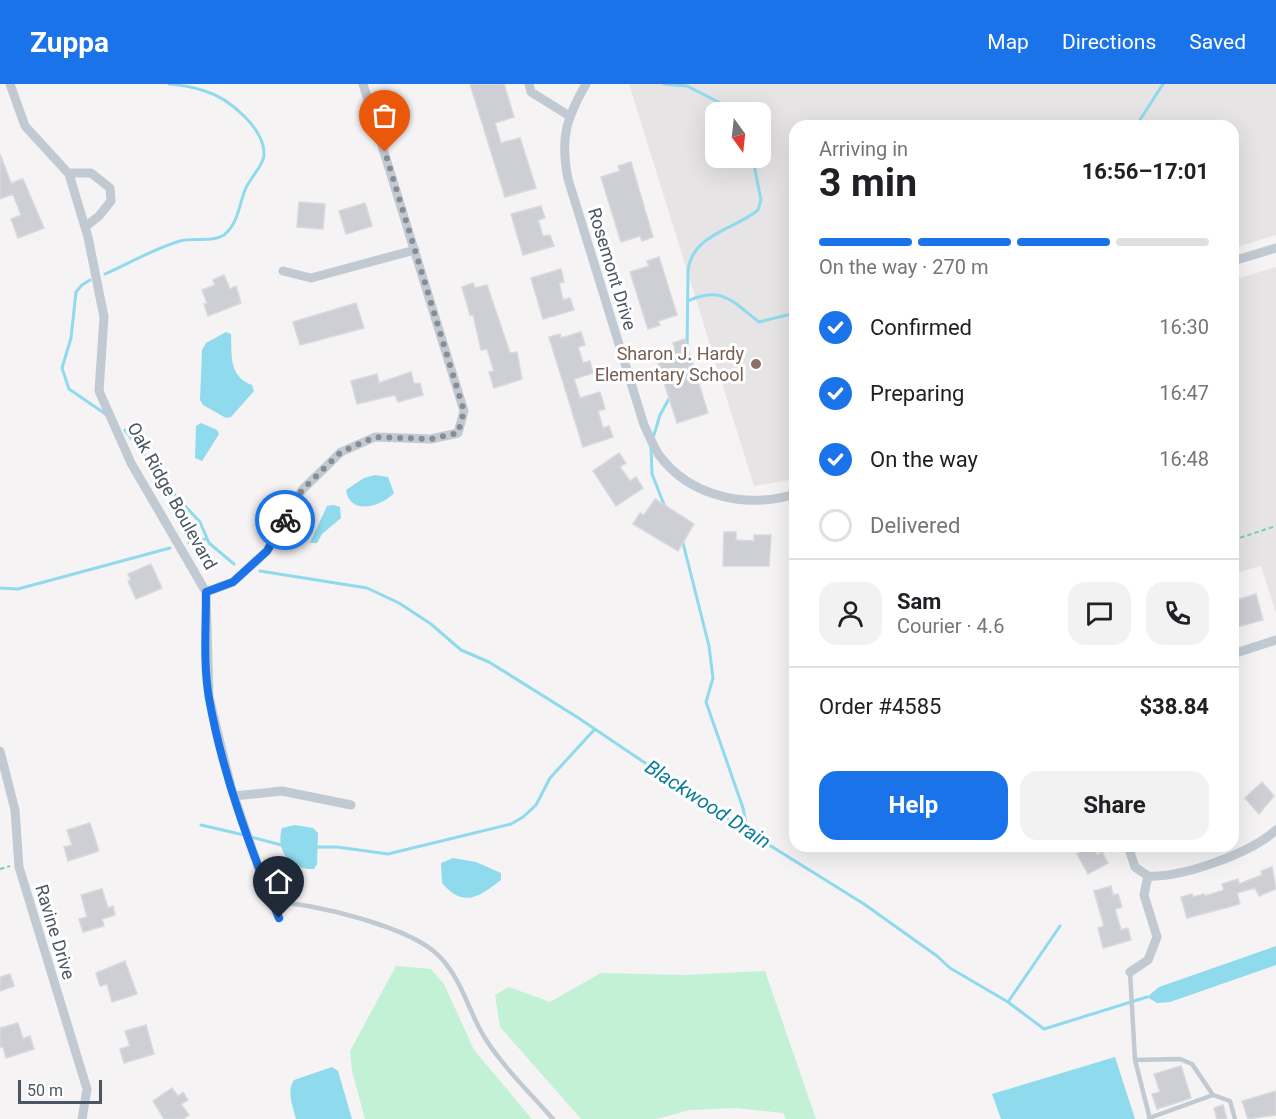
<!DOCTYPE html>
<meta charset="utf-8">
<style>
:root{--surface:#fff;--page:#f2f2f2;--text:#202124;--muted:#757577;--line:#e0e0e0;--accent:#1a73e8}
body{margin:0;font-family:Roboto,sans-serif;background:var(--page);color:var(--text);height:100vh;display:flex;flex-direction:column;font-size:22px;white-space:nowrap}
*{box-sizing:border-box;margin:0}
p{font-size:20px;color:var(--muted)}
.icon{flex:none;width:33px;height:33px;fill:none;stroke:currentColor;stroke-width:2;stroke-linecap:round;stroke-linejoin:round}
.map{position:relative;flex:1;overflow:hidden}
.panel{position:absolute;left:789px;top:36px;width:450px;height:732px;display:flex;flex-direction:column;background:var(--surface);border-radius:18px;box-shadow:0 6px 24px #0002}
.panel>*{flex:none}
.needle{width:39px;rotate:165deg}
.controls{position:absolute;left:705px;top:18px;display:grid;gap:12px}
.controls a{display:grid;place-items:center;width:66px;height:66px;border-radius:12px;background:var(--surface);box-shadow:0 6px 24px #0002;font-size:30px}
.scale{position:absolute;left:18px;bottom:15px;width:84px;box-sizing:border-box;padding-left:6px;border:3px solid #4a5661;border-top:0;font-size:16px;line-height:21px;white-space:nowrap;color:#4a5661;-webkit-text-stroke:4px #fff;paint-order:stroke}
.pin{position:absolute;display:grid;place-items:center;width:51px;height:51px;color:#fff;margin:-62px -26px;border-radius:50% 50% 50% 0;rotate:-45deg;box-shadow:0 0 6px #0007}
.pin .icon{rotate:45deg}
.courier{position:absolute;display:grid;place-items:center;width:60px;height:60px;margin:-30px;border:4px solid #1a73e8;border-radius:50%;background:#fff;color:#222;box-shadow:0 2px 8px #0007}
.head em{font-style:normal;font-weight:700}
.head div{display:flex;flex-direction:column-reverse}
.head{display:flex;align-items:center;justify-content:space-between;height:102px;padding:0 30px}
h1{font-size:39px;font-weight:700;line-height:45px}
.bar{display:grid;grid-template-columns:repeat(4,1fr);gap:9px 6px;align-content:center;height:72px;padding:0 30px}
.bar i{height:8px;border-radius:4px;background:var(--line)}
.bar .active{background:var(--accent)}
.bar p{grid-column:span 4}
.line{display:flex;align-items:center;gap:15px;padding:0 30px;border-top:2px solid var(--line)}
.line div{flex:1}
.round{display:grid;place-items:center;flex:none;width:63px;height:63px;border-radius:18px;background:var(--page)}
ol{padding:0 30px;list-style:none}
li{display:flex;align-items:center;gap:18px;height:66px}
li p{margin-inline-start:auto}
li .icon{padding:6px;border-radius:50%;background:var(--accent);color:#fff;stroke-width:4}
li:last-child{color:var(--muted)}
li i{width:33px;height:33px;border:3px solid var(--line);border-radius:50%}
.action{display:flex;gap:12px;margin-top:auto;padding:12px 30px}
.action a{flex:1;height:69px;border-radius:18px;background:var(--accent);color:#fff;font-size:24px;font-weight:700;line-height:69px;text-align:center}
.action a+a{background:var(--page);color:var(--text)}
header{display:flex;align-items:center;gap:36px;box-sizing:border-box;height:84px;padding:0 30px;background:var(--accent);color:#fff}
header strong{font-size:28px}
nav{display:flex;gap:33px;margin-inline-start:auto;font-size:21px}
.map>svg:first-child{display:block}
.education{fill:#e6e4e5;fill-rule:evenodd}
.green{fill:#c3f1d5}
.water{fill:#90daee}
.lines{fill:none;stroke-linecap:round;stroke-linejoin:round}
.stream{stroke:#90daee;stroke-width:3}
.building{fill:#cdcfd5;stroke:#d7d9de;stroke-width:1.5}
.path{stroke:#7ad0a6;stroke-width:2;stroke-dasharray:4.5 3;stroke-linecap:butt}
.service{stroke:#c1cad2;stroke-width:4.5}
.minor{stroke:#c1cad2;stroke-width:9}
.done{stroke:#868d94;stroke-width:6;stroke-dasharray:0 10.8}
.route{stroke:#1a73e8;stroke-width:8}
.education-dot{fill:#8d6e63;stroke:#fff;stroke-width:2}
.labels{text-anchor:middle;stroke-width:6;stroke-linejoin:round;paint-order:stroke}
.street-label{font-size:18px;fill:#4a5661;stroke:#fff}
.education-label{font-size:18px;fill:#785e54;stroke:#fff;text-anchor:end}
.water-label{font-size:20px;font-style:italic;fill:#0c7c9b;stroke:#fff}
</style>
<header>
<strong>Zuppa</strong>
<nav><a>Map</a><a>Directions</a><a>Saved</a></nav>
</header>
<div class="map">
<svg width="1276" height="1035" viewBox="0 0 1276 1035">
<rect width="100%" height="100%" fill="#f5f3f3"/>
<path class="education" d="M629 0H1276V151L1233 164V42H795V395L754 402ZM716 28H760V74H716Z
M1276 183V529L1261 482 1233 490V196Z"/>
<path class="green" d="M396 882 431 885 444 900 474 966 532 1035H365L352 987 350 967Z
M765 887 816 1035H786L783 1029 737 1024 690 1026 656 1035H581L500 943 495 911 509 903 550 918 601 889 685 891Z"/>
<path class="water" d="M226 248 231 250C232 270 228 292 252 301L254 307 231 333 226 334 203 321 200 316 202 266 206 259Z
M201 339 217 346 219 350 202 377 195 374 196 342Z
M375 391 388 393 394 409C381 423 350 432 346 406L364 394Z
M334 421 340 423 341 434 322 450 317 459H310L327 422Z
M295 741 313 744 318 749 317 780 314 785C291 786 275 767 282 744Z
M453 774 476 778 501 789V796C480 812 464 825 442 799L441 779Z
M1276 862V881L1170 918 1157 919 1147 913 1159 903Z
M1115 973 1135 1035H1001L992 1010Z
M332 983 338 987 352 1035H296C293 1022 286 1008 294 996Z"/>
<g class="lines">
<path class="stream" d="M664 0 687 2 738 28
M1136 42 1163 0
M760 56V73
M105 190C130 179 153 165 180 157 194 153 212 159 224 151 238 140 239 121 245 106 249 95 264 81 264 71 265 44 228 14 205 7 193 3 181 1 169 0
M90 196 82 201 76 208 71 254 62 284 69 305 107 331
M688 217C722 201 733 218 759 238L795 229
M687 268 688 187C692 150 734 146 758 126L761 116 754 81 760 74
M125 346 173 409 200 438 209 459 234 480
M653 354 660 331 670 313
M651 363 652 390 665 423
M682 455 709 562 713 594 706 618 743 724 747 745
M189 459 205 455
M260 487 367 504 399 519 431 540 461 566 489 578 577 633 737 741 864 820 937 872 950 884 1008 918 1044 945 1147 913
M0 504 18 505 170 464
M201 741 244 751
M251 753 285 762
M312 763H337L388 770 511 740 523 733 536 721 550 694 594 646
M1008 918 1060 842"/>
</g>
<path class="building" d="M470 0H504L514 33 495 39 501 59 520 54 536 104 505 113Z
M0 70 11 99 23 95 44 144 18 154 11 135 21 131 13 110 0 115Z
M631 78 653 153 642 157 640 152 621 158 601 93 620 87 618 82Z
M299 118 325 120 323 145 297 143Z
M365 119 372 142 346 150 339 127Z
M541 122 545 134 538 136 543 152 550 151 554 162 523 171 511 130Z
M659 173 677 231 658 237 660 241 648 245 630 188 649 182 647 177Z
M561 185 564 198 559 199 563 216 570 214 574 226 543 235 531 194Z
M224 191 230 205 236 202 241 219 208 232 204 220 207 219 202 206 215 201 213 196Z
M473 199 475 204 487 201 510 269 517 268 522 295 494 304 489 288 494 287 487 265 481 266 473 230 470 231 462 203Z
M356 219 364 244 300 261 293 238Z
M581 248 585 261 578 263 583 279 590 277 593 289 574 295 580 314 600 308 605 325 598 327 603 344 609 342 613 353 583 363 549 253 560 250 561 254Z
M685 255 708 329 677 339 655 270 675 264 673 259Z
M411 288 414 300 420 299 423 311 398 318 395 311 357 320 351 297 377 290 379 299Z
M619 369 626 379 620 383 630 397 636 393 643 404 616 422 593 387Z
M655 415 694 440 678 467 633 440 640 429 644 431Z
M724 448H736V456L754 457V451H771L769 482H723Z
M151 480 162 504 136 515 128 497 131 496 128 490Z
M1256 510 1263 536 1233 544V517Z
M1262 698 1274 712 1259 730 1245 714Z
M90 739 99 767 68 777 64 763 72 761 67 746Z
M1092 762 1097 771 1102 768 1108 779 1088 790 1077 770Z
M1272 783 1276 805 1259 812 1255 804 1237 809 1240 820 1187 834 1181 813 1192 810 1193 813 1204 810 1205 812 1224 806 1222 800 1238 795 1239 800 1262 791 1261 787Z
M1111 802 1113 811 1118 810 1122 823 1115 825 1121 846 1128 844 1131 856 1103 864 1098 844 1104 842 1094 807Z
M102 805 108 824 113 822 115 831 102 835 104 842 83 848 79 835 87 833 81 811Z
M125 877 137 910 112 918 107 900 100 902 96 889Z
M10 890 14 902 0 907V893Z
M18 939 23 955 30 952 34 965 6 974 3 963H0V944Z
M146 941 154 970 124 979 120 965 130 962 125 947Z
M1181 982 1191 1014 1157 1025 1152 1010 1160 1008 1154 990Z
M172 1004 178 1012 183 1008 188 1016 181 1020 189 1031 183 1035H164L153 1017Z
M1276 1007V1031L1248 1035 1242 1017Z
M1223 1021 1227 1035H1217L1214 1024Z"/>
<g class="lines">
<path class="path" d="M1233 456 1276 442
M0 785 10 782"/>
<path class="service" d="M273 818C313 819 411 843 439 872 461 894 468 925 483 951 502 982 530 1009 553 1035
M1130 888 1135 976 1150 1035
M1135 976 1180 975 1192 980 1213 1011 1230 1017 1235 1035
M1149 1034 1213 1011"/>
<path class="minor" d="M10 0 25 42 69 90 88 153 104 233 99 307 131 379 206 508 209 613 231 703 263 797 279 834
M529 0 531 8 568 31
M586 0C566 35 560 54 568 95L644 341C649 351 653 362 659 371 690 413 747 425 795 410
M68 89H91L110 104 111 117 99 132 85 143
M1233 177 1276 164
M283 187 311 194 415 166
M206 508 233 498 267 467 302 406 341 368 375 353 431 355 458 349 464 327 363 0
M1233 570 1276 556
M0 667 15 726 19 783 87 1005 82 1035
M234 712 282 707 351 721
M1128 762 1135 783 1148 792 1144 811 1157 853 1148 876 1130 888
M1148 792C1182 794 1251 769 1276 746"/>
</g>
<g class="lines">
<path class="done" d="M285 436 302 406 341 368 375 353 431 355 458 349 464 327 385 68"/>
<path class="route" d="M279 834C250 764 222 689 209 614 203 580 206 543 206 508L233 498 267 467 285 436"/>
</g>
<circle class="education-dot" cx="756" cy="280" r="6"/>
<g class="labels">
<g class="street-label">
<text transform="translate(612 185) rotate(73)" y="6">Rosemont Drive</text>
<text transform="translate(172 412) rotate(61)" y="6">Oak Ridge Boulevard</text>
<text transform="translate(55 848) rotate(73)" y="6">Ravine Drive</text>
</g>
<g class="education-label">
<text x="744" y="276">Sharon J. Hardy<tspan x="744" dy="21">Elementary School</tspan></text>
</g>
<g class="water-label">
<text transform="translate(708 720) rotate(33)" y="7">Blackwood Drain</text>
</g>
</g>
</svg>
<div class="controls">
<a><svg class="needle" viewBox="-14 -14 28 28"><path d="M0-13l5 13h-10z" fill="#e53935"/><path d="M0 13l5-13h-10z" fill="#757577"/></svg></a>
</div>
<div class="scale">50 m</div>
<div class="pin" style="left:385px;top:68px;background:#ea580c"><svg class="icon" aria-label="bag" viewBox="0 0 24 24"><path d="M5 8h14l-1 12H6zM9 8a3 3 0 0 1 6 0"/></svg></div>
<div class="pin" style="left:279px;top:834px;background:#1f2937"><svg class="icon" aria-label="home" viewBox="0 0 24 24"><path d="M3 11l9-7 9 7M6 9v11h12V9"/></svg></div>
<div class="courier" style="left:285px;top:436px"><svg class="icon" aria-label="bike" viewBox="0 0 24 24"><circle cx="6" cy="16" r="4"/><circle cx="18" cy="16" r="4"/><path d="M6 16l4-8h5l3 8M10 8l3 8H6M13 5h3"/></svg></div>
<section class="panel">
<div class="head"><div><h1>3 min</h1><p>Arriving in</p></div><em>16:56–17:01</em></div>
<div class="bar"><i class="active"></i><i class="active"></i><i class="active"></i><i></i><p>On the way · 270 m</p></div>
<ol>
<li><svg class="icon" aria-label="check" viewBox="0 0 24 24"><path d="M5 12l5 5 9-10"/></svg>Confirmed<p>16:30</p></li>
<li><svg class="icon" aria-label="check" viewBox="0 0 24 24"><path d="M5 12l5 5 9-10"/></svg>Preparing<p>16:47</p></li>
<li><svg class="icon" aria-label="check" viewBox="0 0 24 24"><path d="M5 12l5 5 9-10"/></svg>On the way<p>16:48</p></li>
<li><i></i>Delivered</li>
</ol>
<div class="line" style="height:108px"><a class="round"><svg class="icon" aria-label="person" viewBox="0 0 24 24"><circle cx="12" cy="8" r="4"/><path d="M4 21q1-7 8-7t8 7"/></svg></a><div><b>Sam</b><p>Courier · 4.6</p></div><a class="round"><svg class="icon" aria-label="chat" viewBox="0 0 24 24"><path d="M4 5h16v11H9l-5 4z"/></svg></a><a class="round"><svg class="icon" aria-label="phone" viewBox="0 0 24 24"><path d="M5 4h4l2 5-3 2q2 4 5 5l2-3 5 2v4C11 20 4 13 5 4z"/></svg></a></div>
<div class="line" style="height:78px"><div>Order #4585</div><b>$38.84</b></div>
<div class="action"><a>Help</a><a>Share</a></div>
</section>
</div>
